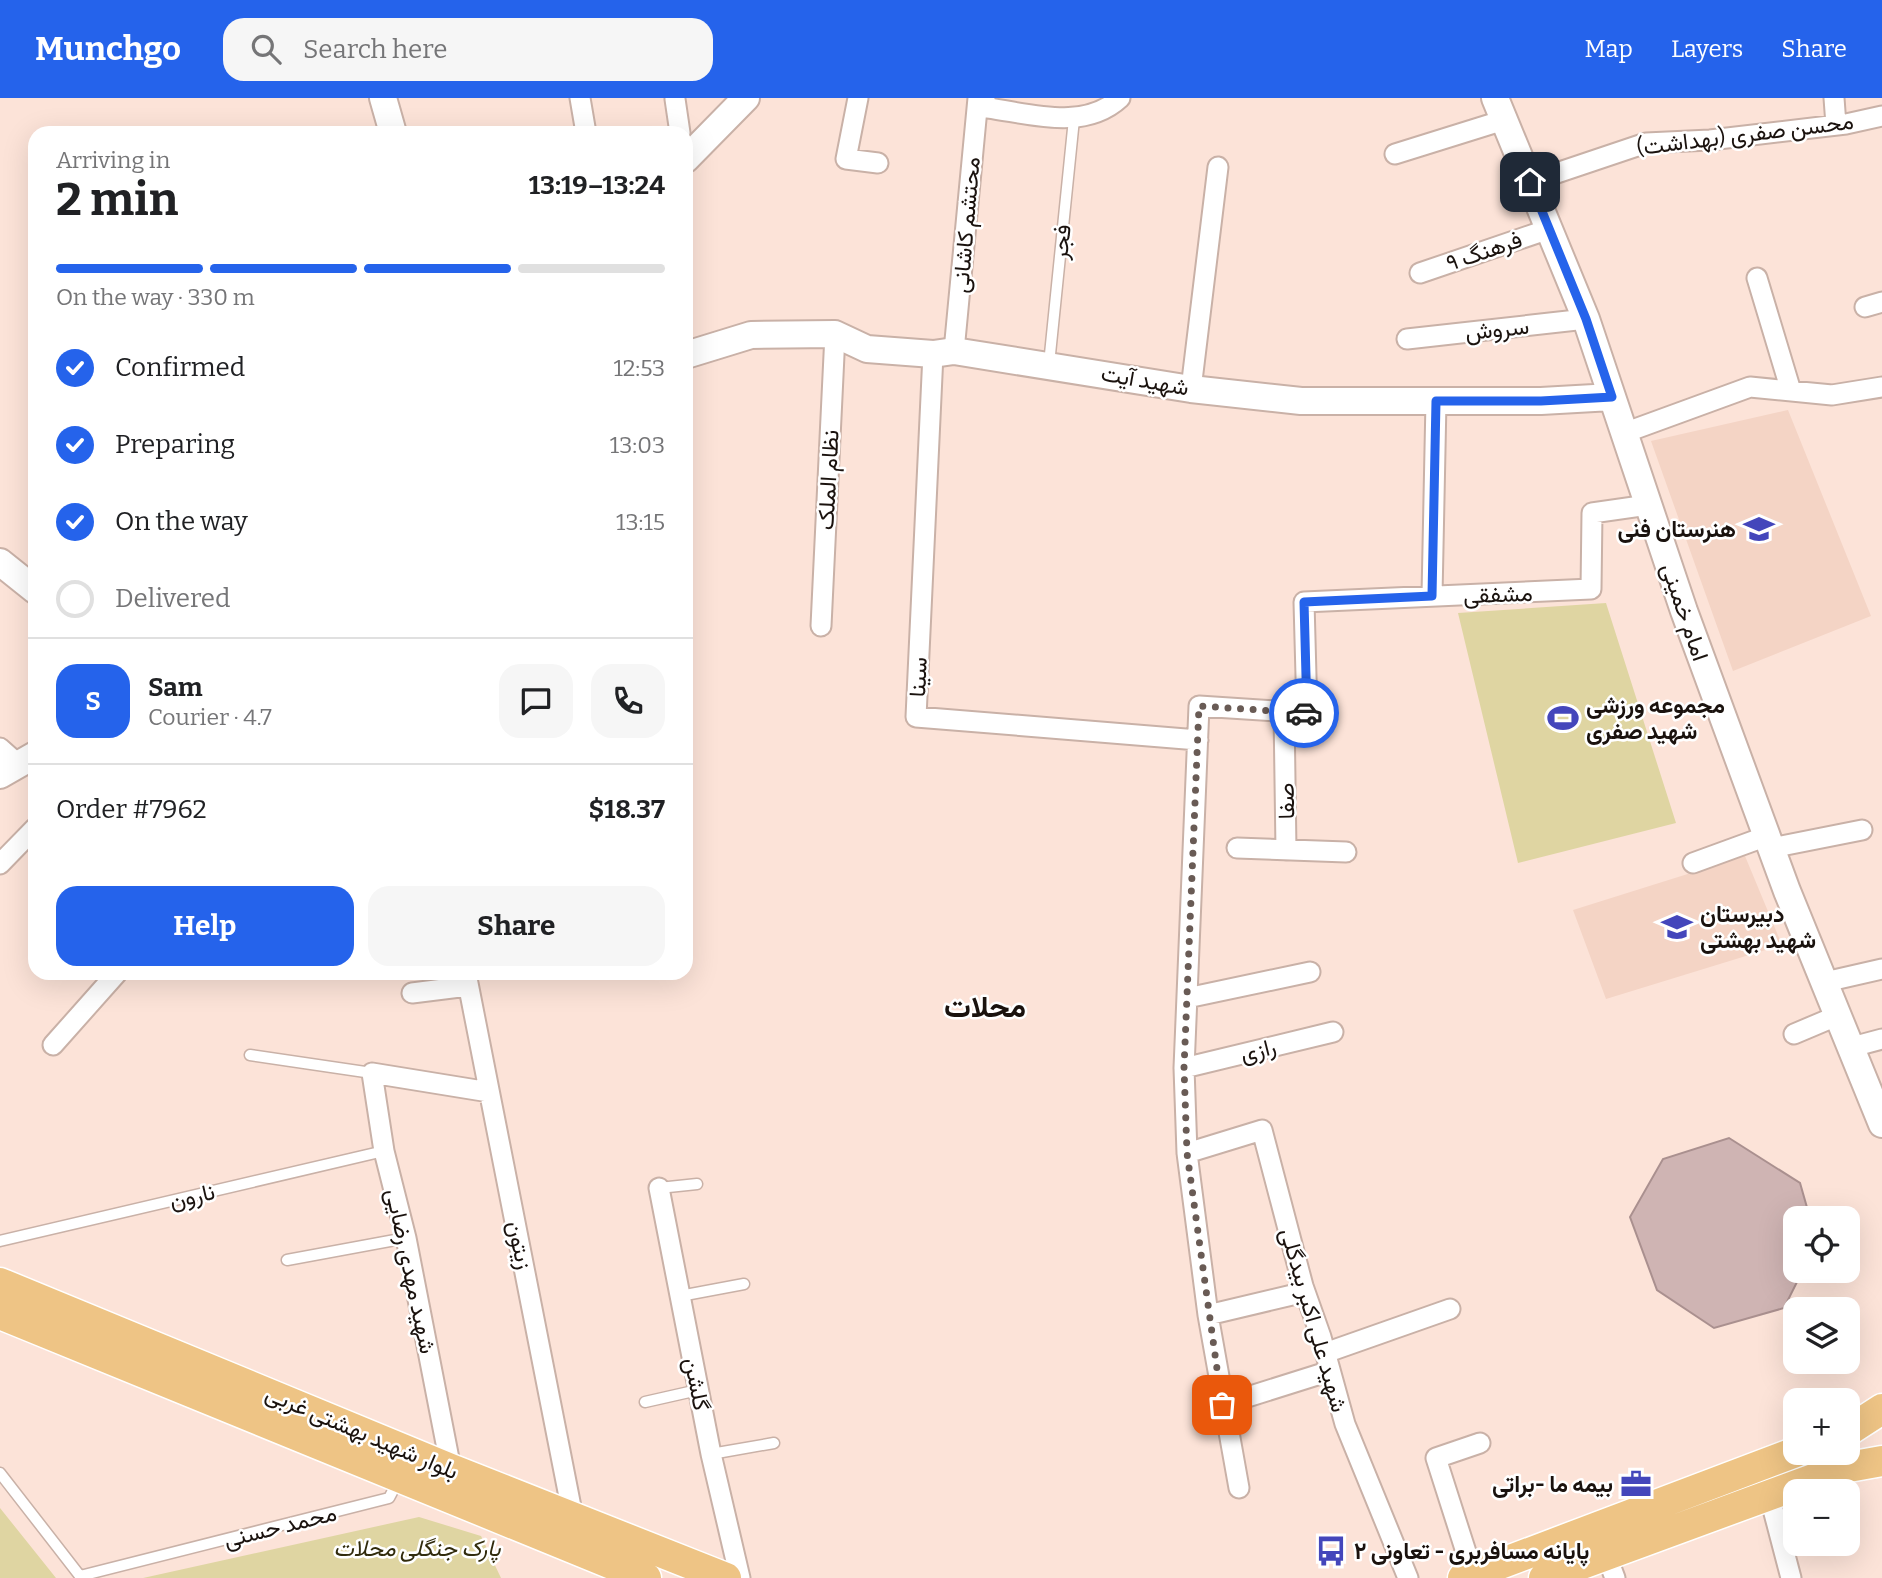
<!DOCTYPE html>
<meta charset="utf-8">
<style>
:root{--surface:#fff;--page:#f6f6f6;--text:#202124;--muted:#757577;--line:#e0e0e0;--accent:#2563eb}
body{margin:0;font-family:Bitter,Vazirmatn,serif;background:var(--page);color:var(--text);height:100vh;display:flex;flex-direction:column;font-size:26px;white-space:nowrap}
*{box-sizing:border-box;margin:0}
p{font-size:23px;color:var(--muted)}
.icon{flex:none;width:38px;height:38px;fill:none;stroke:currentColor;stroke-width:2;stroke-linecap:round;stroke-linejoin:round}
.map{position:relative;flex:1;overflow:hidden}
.drawer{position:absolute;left:28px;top:28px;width:665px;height:854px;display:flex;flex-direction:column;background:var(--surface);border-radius:21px;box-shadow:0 7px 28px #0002}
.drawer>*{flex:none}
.buttons{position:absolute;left:1783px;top:1108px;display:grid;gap:14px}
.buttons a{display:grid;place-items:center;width:77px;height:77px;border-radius:14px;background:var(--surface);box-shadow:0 7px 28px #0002;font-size:35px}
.pin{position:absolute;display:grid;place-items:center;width:60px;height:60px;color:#fff;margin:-30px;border-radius:14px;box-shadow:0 4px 10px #0006}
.courier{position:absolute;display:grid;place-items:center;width:70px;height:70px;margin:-35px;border:5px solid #2563eb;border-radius:50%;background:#fff;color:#222;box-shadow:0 2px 9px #0007}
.overview em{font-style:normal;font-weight:700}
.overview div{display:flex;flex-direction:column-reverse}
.overview{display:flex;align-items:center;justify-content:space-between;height:119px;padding:0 28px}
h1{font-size:46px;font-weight:700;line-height:52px}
.bar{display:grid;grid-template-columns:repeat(4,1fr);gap:10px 7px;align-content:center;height:84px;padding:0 28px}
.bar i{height:9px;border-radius:5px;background:var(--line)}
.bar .on{background:var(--accent)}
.bar p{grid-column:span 4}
.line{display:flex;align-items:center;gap:18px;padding:0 28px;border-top:2px solid var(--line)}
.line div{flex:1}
.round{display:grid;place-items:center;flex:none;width:74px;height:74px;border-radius:21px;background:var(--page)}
ol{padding:0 28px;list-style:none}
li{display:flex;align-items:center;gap:21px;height:77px}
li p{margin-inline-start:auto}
li .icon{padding:7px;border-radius:50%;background:var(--accent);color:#fff;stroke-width:4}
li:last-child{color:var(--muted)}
li i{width:38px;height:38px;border:4px solid var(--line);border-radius:50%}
.cta{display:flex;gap:14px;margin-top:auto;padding:14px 28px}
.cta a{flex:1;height:80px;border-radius:21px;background:var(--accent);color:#fff;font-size:28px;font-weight:700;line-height:80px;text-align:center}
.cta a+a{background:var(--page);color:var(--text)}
header{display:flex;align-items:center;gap:42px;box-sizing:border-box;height:98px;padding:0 35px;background:var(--accent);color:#fff}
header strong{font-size:33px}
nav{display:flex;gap:38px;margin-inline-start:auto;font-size:24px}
.search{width:490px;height:63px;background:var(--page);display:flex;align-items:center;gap:18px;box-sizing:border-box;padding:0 24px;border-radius:21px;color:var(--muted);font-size:26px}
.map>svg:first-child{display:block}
.built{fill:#f4d4c5}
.green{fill:#dfd5a2}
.building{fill:#cfb4b3;stroke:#aa908f;stroke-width:2}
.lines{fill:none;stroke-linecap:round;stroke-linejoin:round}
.lane-casing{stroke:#c9b1a7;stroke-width:13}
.street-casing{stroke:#c9b1a7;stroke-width:23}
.secondary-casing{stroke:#c9b1a7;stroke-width:30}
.primary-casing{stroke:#fff;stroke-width:33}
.lane{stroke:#fff;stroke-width:10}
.street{stroke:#fff;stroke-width:19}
.secondary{stroke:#fff;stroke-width:26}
.primary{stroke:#eec485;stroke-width:30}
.done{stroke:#695b55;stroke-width:7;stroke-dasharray:0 12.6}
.route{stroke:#2563eb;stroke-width:9}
.labels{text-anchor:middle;stroke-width:5;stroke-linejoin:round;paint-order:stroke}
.street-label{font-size:23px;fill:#1a120e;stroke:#fff}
.poi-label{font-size:23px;font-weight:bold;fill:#1a120e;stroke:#fff;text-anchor:start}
.park-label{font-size:23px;font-style:italic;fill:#312b0c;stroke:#fff}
.district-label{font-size:30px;font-weight:bold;fill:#1a120e;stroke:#fff}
</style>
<header>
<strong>Munchgo</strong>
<div class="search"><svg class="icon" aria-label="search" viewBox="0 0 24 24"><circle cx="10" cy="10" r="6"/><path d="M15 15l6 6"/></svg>Search here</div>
<nav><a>Map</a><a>Layers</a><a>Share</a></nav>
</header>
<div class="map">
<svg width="1882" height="1480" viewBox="0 0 1882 1480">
<rect width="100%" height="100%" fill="#fce3d8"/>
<path class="built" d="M1788 312 1871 518 1733 573 1651 343Z
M1745 758 1782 847 1606 901 1573 812Z"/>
<path class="green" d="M1606 505 1676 725 1518 765 1458 515Z
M0 1410 56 1480H0Z
M419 1419 481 1438 501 1480H143Z"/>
<path class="building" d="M1729 1040 1800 1085 1810 1120H1796V1172H1803L1784 1210 1714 1230 1657 1192 1630 1119 1663 1061Z"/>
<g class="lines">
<g class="lane-casing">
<path id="lane" d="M1049 266 1074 21
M250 957 372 975
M659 1090 697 1086
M0 1143 384 1053
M287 1162 406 1140
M680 1198 744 1186
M645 1304 698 1292
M711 1356 774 1345
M0 1375 80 1478 389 1400 398 1383"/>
</g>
<g class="street-casing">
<path id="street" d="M580 0 586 35
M858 0 846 61 878 65
M984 0 988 10C1032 16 1084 33 1120 0
M1834 0 1836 27
M675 1 680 35
M1395 56 1504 22
M1530 84 1646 45 1710 42 1846 26 1882 18
M1420 175 1549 131
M1757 180 1791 293
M1865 209 1882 204
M1407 241 1586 221
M954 253 978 0
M933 256 916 619 1198 642
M1191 291 1218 69
M1624 335 1750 289 1832 297 1882 289
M1432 498 1436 303
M821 528 835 236
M1284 613 1286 752
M0 650 18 666
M1237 750 1346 754
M1771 750 1862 732
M1693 765 1767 738
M0 766 35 730
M466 875 573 1419
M1825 884 1882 871
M412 895 468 888
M1187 900 1310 874
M1794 936 1839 917
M53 947 117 875
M1852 949 1882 941
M1184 970 1333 934
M1187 1055 1262 1032 1303 1188 1321 1239 1345 1326 1408 1480
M659 1090 711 1356 740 1480
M1208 1217 1305 1194
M1325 1255 1450 1211
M1222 1307 1330 1273
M451 1371 406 1140 384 1053 372 975 489 994
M1239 1390 1208 1217 1187 1055 1184 970 1199 608 1307 615 1304 504 1591 491 1592 415 1648 407
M1769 1396 1791 1480
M1606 1456 1615 1480
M1473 1476 1436 1360 1480 1345"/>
</g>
<g class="secondary-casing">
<path id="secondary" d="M383 0 393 35
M1495 0 1586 221 1684 513 1787 793 1882 1026
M686 61 746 0
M686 257 751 237 835 236 867 251 933 256 954 253 1191 291 1301 303H1541L1612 299
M0 464 35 492
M0 677 35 657"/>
</g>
<g class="primary-casing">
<path id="primary" d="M0 1185 451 1371 726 1480
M0 1216 646 1480
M1848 1333 1882 1311
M1463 1480 1796 1354
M1544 1480 1843 1370 1882 1363"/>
</g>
<use href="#lane" class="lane"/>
<use href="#street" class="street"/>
<use href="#secondary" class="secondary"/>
<use href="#primary" class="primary"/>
</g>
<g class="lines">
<path class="done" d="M1222 1307 1187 1055 1184 970 1199 608 1304 615"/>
<path class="route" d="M1304 615H1307L1304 504 1432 498 1436 303H1541L1612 299 1586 221 1530 84"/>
</g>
<defs>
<g id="school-bare" transform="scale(2.415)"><path d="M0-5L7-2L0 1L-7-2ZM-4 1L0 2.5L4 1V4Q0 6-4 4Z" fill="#4446bb" stroke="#fff" stroke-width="2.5" paint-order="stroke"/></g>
<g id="stadium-bare" transform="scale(2.415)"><path d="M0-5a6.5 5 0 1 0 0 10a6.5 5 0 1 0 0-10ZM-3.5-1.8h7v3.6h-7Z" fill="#4446bb" stroke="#fff" stroke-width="2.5" paint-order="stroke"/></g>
<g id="office-bare" transform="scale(2.415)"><path d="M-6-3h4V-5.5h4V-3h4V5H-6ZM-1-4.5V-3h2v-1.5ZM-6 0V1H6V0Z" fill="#4446bb" stroke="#fff" stroke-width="2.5" paint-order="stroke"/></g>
<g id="bus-bare" transform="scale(2.415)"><path d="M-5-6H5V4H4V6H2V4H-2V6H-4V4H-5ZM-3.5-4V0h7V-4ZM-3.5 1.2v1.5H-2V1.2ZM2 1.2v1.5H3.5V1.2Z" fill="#4446bb" stroke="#fff" stroke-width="2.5" paint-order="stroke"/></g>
</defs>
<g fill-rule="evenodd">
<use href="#school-bare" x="1759" y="431"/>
<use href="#stadium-bare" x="1563" y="620"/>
<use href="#school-bare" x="1677" y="829"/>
<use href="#office-bare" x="1636" y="1386"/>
<use href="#bus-bare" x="1331" y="1453"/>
</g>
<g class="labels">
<g class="street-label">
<text transform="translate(1745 36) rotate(-7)" y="8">محسن صفری (بهداشت)</text>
<text transform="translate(966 127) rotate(-85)" y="8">محتشم کاشانی</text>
<text transform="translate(1061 144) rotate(-84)" y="8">فجر</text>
<text transform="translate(1484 153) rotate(-19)" y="8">فرهنگ ۹</text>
<text transform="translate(1497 231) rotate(-6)" y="8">سروش</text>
<text transform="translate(1145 282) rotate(10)" y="8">شهید آیت</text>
<text transform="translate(828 382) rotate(-87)" y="8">نظام الملک</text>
<text transform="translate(1498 496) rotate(-2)" y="8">مشفقی</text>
<text transform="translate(1685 514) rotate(71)" y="8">امام خمینی</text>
<text transform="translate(918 579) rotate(-87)" y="8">سینا</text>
<text transform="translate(1286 703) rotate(-91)" y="8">صفا</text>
<text transform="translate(1258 952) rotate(-14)" y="8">رازی</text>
<text transform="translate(192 1098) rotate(-13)" y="8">نارون</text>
<text transform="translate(520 1147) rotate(78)" y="8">زیتون</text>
<text transform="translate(411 1173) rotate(78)" y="8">شهید مهدی رضایی</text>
<text transform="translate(1314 1222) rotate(74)" y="8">شهید علی اکبر بیدگلی</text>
<text transform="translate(697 1286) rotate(79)" y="8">گلشن</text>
<text transform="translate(362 1334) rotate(23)" y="8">بلوار شهید بهشتی غربی</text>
<text transform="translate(280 1428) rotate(-14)" y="8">محمد حسنی</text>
</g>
<g class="poi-label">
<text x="1736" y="439" text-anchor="end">هنرستان فنی</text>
<text x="1586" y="615">مجموعه ورزشی<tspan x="1586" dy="26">شهید صفری</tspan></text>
<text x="1700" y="824">دبیرستان<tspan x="1700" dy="26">شهید بهشتی</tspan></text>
<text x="1613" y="1394" text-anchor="end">بیمه ما -براتی</text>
<text x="1354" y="1461">پایانه مسافربری - تعاونی ۲</text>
</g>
<g class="park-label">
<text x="417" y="1458">پارک جنگلی محلات</text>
</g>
<g class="district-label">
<text x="985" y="919">محلات</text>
</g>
</g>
</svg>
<div class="buttons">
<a><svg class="icon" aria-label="locate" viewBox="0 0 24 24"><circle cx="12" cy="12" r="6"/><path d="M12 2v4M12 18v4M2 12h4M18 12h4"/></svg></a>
<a><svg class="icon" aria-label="layers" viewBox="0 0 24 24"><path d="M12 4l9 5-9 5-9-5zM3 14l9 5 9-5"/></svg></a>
<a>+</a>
<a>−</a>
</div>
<div class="pin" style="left:1222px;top:1307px;background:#ea580c"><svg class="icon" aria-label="bag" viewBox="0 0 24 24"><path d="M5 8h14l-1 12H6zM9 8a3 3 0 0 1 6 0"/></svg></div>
<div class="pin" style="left:1530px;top:84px;background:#1f2937"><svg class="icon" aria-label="home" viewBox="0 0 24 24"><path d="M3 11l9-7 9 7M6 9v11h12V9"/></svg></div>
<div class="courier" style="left:1304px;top:615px"><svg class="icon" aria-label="car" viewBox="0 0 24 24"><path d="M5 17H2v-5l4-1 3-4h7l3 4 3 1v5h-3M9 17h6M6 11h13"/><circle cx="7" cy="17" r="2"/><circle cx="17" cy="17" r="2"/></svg></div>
<section class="drawer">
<div class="overview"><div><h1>2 min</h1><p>Arriving in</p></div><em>13:19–13:24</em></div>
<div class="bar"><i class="on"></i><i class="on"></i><i class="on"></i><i></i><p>On the way · 330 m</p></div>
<ol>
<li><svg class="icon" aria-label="check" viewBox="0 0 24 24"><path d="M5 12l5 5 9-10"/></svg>Confirmed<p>12:53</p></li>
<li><svg class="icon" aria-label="check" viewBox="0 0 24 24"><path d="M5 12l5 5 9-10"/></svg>Preparing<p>13:03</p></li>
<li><svg class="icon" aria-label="check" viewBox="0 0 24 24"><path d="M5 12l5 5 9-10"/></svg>On the way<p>13:15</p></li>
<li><i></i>Delivered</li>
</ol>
<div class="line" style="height:126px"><b class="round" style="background:var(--accent);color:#fff">S</b><div><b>Sam</b><p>Courier · 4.7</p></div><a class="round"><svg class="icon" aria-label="chat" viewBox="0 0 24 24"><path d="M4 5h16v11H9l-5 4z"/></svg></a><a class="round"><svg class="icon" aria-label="phone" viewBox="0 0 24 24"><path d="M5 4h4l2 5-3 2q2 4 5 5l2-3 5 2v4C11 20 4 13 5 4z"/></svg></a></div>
<div class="line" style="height:91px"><div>Order #7962</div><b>$18.37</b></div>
<div class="cta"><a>Help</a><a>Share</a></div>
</section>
</div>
